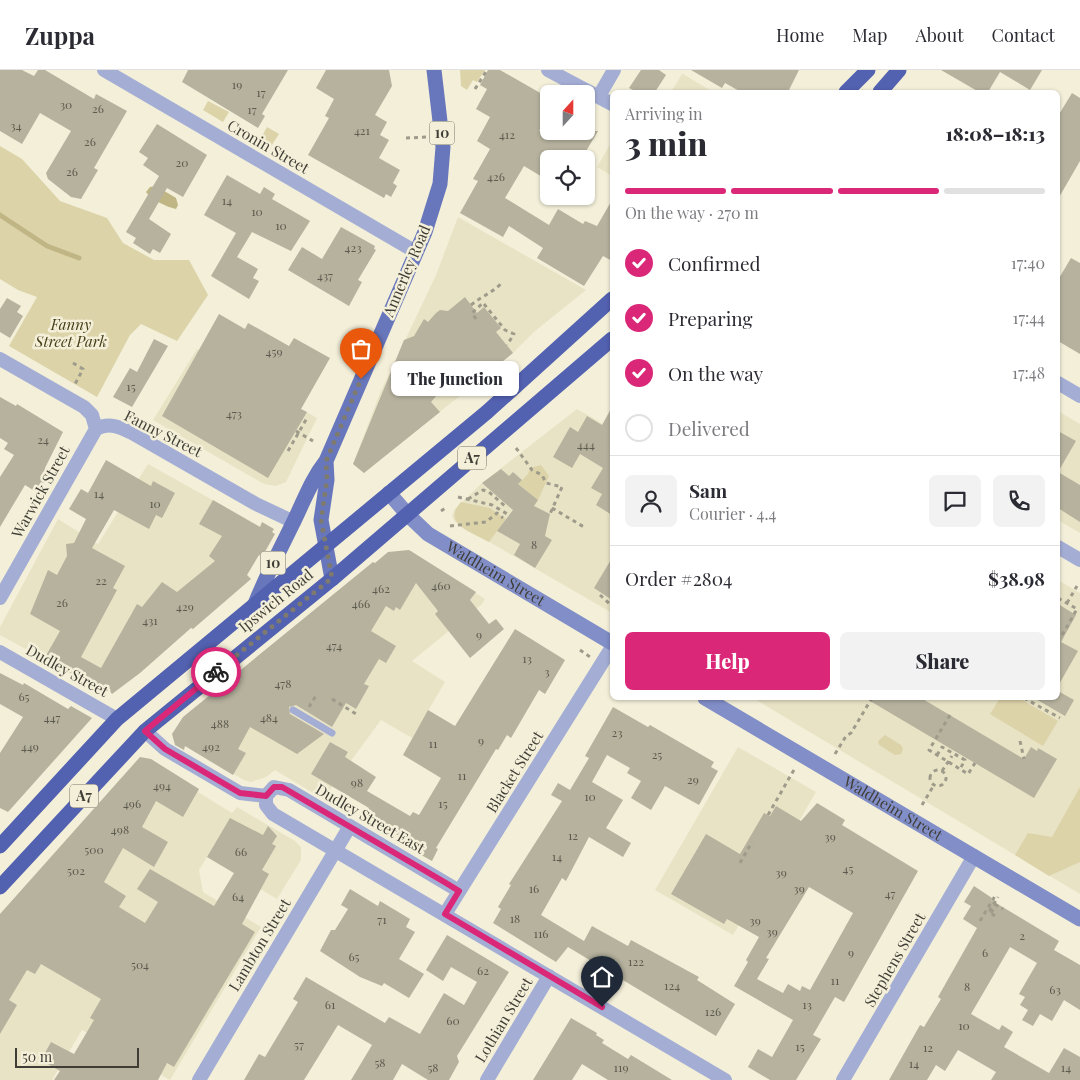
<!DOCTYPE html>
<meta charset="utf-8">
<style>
:root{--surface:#fff;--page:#f2f2f3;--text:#2b2b33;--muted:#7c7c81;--line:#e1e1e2;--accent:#db2777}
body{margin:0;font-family:"Playfair Display",serif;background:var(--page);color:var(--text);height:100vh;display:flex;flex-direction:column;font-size:19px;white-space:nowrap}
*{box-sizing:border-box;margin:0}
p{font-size:16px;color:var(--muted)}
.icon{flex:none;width:28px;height:28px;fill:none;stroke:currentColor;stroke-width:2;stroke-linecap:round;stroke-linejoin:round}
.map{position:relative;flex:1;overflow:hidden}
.sheet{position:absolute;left:610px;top:20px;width:450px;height:610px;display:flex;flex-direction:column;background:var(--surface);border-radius:8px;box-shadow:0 1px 4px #0004}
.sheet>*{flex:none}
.needle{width:32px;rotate:21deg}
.fabs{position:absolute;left:540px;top:15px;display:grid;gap:10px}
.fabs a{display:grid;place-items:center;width:55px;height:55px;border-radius:8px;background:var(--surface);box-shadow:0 1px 4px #0004;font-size:25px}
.scale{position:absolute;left:15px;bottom:12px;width:124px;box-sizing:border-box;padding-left:5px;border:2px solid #3f3d35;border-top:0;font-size:14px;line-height:18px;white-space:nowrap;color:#3f3d35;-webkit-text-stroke:4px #f3efd9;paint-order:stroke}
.pin{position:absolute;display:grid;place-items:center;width:42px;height:42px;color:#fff;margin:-51px -21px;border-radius:50% 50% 50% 0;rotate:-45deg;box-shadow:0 0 5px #0007}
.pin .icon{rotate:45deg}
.courier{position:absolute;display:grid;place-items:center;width:50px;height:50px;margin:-25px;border:4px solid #db2777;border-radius:50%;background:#fff;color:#222;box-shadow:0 1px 6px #0007}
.bubble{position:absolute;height:35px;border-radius:8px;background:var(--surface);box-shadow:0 1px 4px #0004;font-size:16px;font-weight:800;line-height:35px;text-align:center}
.head em{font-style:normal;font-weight:800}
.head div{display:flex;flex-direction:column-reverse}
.head{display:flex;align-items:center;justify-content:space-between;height:85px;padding:0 15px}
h1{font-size:32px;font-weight:800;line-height:38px}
.bar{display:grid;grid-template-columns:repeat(4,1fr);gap:8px 5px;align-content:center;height:60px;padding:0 15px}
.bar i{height:6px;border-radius:4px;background:var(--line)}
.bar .on{background:var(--accent)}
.bar p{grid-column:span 4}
.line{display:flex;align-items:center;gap:12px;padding:0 15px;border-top:1px solid var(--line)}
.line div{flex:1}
.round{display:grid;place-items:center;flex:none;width:52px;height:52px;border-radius:8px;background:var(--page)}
ol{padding:0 15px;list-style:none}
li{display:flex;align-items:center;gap:15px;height:55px}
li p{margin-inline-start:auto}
li .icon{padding:5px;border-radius:50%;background:var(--accent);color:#fff;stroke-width:4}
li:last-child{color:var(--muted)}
li i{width:28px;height:28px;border:2px solid var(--line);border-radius:50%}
.primary-button{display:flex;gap:10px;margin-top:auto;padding:10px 15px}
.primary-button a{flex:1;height:58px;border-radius:8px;background:var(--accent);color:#fff;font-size:20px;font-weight:800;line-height:58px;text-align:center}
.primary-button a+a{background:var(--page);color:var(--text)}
header{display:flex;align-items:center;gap:30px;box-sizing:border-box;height:70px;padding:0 25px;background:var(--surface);border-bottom:1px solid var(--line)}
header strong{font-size:24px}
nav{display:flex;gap:28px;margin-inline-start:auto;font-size:18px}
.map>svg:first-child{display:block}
.built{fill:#e9e3c6}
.green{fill:#dcd3a9}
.water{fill:#c0b685}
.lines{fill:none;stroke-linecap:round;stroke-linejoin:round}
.stream{stroke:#c0b685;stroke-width:5}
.building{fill:#b6b29e;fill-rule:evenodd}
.path{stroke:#9e9b8b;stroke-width:3;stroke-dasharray:4 4;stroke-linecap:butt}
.lane{stroke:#a4aed5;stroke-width:7}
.street{stroke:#a4aed5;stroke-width:14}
.secondary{stroke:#818ec7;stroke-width:15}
.primary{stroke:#6876bb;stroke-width:15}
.highway{stroke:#5361b1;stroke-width:15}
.done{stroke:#7e7b6e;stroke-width:5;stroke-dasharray:0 9}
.route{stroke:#db2777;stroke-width:6}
.labels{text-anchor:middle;stroke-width:5;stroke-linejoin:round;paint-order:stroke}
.number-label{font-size:12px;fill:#5d5a4f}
.shield{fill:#f3efd9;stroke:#757266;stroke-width:1}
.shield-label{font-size:14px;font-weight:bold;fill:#3f3d35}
.street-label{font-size:15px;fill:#3f3d35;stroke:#f3efd9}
.park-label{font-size:15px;font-style:italic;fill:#453d16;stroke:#f3efd9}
</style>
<header>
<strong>Zuppa</strong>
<nav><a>Home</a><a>Map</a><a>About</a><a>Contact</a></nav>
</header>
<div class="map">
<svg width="1080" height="1010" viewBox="0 0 1080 1010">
<rect width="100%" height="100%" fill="#f3efd9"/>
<path class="built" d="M682 4H683L713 22H671Z
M612 71V106L597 97Z
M458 147 586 220 534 262 513 283 364 403 353 394 380 323 436 205Z
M197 279 317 348 286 412 276 416 264 414 153 350Z
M577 339 612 359V543L455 452 452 446 454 440 482 413Z
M1058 341 1080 354V463L1058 450Z
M148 394 268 461 108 618H97L0 565V557L58 449 98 474Z
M411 481 485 529 482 534 412 591 445 612 412 668 381 650 323 729 275 700 266 707 251 712 244 710 185 676 191 651Z
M1058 510 1080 523V824L753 628H1058Z
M738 677 816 722 733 865 655 820Z
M147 689 199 719 198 722 232 743 237 737 295 771 301 777V790L277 829 207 787 199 800 203 822 261 857 170 1010 82 960 52 1010H0V855Z"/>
<path class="green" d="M460 0H485L477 12 473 10 467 20 461 16Z
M208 31 229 42 223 52 203 40Z
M267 57 279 64 268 81 257 75Z
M0 76 22 89 60 131 107 148 123 173 154 190H189L208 225 177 271 141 254 130 265 97 327 9 276 37 227 18 220 0 209Z
M541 395 549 406 538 430 518 414 528 404 530 398Z
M461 432 490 438 506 449 489 472C472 462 441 454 461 432Z
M1000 628H1019L1058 651 1043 676 990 644Z
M885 665 901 675 903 679 901 684 895 685 879 675 878 671Z
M1080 717V792L1049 806 1015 785 1028 763 1052 767Z"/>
<path class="water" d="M156 116 176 128 178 135 176 139C167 137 151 130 146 122L150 117Z"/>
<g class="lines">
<path class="stream" d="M0 145 47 176 79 188"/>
</g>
<path class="building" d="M0 0H22L34 6 38 0H45L94 29 96 24 127 41 94 98 98 100 81 129 71 127 48 109 46 103 71 61 40 43 22 74 0 61Z
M188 0H288L262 44 265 46 258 58 182 12Z
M326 0H389L392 16 375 45 387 52 380 65 389 70 379 88 400 100 393 113 397 116 391 127 386 124 384 128 308 85 329 48 325 46 334 29 316 18Z
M488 0H500L549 28V44L539 61H598L582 88 574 82 570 89H549V111L524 96 505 128 549 155 558 139 583 154 585 151 597 156 612 130V191L603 186 584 216 537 188 543 178 509 156 503 167 460 143 478 111 473 109 490 79 477 71 490 47 476 39 487 19 480 15Z
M641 0H659L666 5 655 22H637L629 18Z
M691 0H799L788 22H741L725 13 722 18Z
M941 0H1042L1030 20 1000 2 988 22H979Z
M1072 23 1080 28V91L1058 129V46Z
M157 54 207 85 183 127 167 118 149 149 171 164 160 183 153 179 150 184 133 173 136 168 126 162 159 106 143 95 148 88 139 82Z
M227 105 260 124 264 117 275 124 272 129 310 151 291 181 252 162 237 187 258 199 253 208 259 211 249 229 211 206 236 163 204 145Z
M341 157 375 176 374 179 376 180 358 210 362 212 349 236 288 200 302 177 322 189Z
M1071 188 1080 193V284L1058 271V210Z
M465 227 477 243 484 237 501 258 496 262 513 283 479 310 465 293 431 332 440 342 364 403 353 394 404 270 414 266 424 249 428 252 436 243 440 240 448 241Z
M7 228 21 236 17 242 23 246 10 268 0 262V239Z
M219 244 245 259 248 253 289 276 294 268 330 288 301 339 307 342 268 408 162 346Z
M154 269 168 276 132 337 113 327 130 298 137 302Z
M0 327 16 336 17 334 63 362 45 398 51 401 38 423 25 415 0 457V407L14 385 4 379 8 373 0 368Z
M612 337V445L596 435 602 424 591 418 603 398 580 384 572 398 553 387 570 357 578 362 587 346 602 355Z
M1058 361 1076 371 1058 402 1080 415V452L1058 438Z
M106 390 151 416 153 411 175 423 162 448 156 445 149 459 114 440 92 478 125 496 113 518 117 520 81 587 101 598 137 534 142 537 162 512 177 522 215 491 209 486 222 466 199 454 213 430 260 457 262 452 274 459 272 462 275 464 262 487 259 485 247 505 251 509 193 559 191 558 140 603 112 624 108 618H97L44 589 60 561 30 544 48 500 57 505 67 486 66 474 74 473 86 449 69 439 81 419 88 423Z
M501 399 509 406 513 402 522 410 518 414 538 430 534 436 550 444 545 466 552 470 535 498 514 485 520 474 497 461 513 440 482 413Z
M409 480 476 522 470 530 489 554 496 549 504 559 470 588 435 544 438 541 416 513 400 540 396 537 394 541 386 536 371 561 396 576 386 593 379 589 364 614 369 616 356 639 346 633 332 657 296 635 289 637 290 644 324 664 297 684 250 657 238 679 246 683 233 705 185 676 184 680 175 675 172 664 183 647 373 492 375 493 388 482Z
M612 488V530L594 518Z
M1058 534 1076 545 1061 572 1078 581 1058 616Z
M515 559 565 590 545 624 539 620 511 668 507 665 498 680 496 679 436 778 438 779 432 791 396 771 399 766 364 746 369 738 311 704 330 672 348 682 345 687 376 707 367 721 410 746 413 742 419 745 441 708 403 685 428 640 455 656Z
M0 603 23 615 24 613 68 639 71 636 92 648 8 742 0 738V683L23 647 0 634Z
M1058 621 1074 630 1065 646 1034 628H1058Z
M865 628H921L1024 689 1031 677 1037 681 1038 678 1057 689 1034 728Z
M613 637 648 657 650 655 714 692 711 697 718 701 699 735 665 716 651 740 631 728 641 711 627 703 630 698 607 685 592 712 623 730 606 758 631 773 623 787 589 767 566 811 562 808 541 845 584 871 592 856 628 876 631 870 699 907 697 910 735 934 716 966 568 877 556 892 493 853 501 839 498 837 511 815 509 814 562 731 551 725 558 713 570 720 589 688 585 686Z
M140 687 151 689 199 719 183 747 156 731 142 757 168 772 154 797 123 778 104 812 126 826 119 837 145 853 158 832 137 819 150 799 214 836 234 803 207 787 230 748 263 765 268 756 277 766 272 774 276 776 262 800 269 804 242 854 255 862 174 997 167 993 158 1010H54L60 1001 41 990 51 972 74 984 94 950 90 948 101 929 41 894 35 904 27 900 9 930 17 935 0 964V844Z
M817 733 845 750 842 755 918 801 844 932 835 927 813 965 821 969 796 1010H770L748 997 758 979 772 987 793 950 734 916 748 892 746 890 759 867 727 849 724 854 671 824 706 764 740 784 764 743 770 746 776 736 801 751ZM809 817 853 843 810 920 802 916 800 921 788 914 783 923 757 909 769 889 766 888Z
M974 816 992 828 991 830 1059 871 1054 880 1080 895V940L1064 930 1052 951 1040 944 1033 956 1022 950 1028 940 1020 935 1025 927 1019 924 1037 893 1010 877 971 944 999 960 1002 955 1013 962 1004 977 1049 1003 1064 978 1080 987V1010H991L996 1002 958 980 945 1001 936 995 927 1010H889L920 955 924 957 941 929 938 927 977 858 963 849 971 836 964 832Z
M350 819 378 836 380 831 410 849 406 857 415 862 399 889 424 904 409 928 384 913 382 916 360 907 320 881 331 860H335L348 839 341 835Z
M447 865 509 902 457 986 459 992 449 1010H428L402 994 393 1010H351L372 975 338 955 304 1010H244L259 984 265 987 298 932 293 929 306 907 385 953 389 947 420 964 444 923 464 935 477 912 451 897 443 911 426 900Z
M571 948 597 963 596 965 604 970 602 973 628 989 631 985 672 1010H608L582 994 572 1010H533Z"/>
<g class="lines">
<path class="path" d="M475 19 487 0
M406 68 428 67
M484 234 505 260 514 264 507 275
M471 235C481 227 491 223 501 214
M476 249 472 243 484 232
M73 293 83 299 74 316
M296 361 313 371
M516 378 532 400 542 405 546 413 562 417 550 444
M288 381 307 348
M458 427 492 435 509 445
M468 429 483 420 489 422 505 436 506 435
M552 438 584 457
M441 441 447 437
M450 456 486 452 497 443 503 448
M600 525 612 536
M1058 528 1077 539 1061 567 1058 565
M1067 533 1077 516
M580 580 590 587
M1024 628 1060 648
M332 629 356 644
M309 637 317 624
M950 645 929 680 968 704 975 693
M1020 671 1024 689
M835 684 846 666 851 663 872 628
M937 685 942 677 965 690 960 699
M930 708a8 8 0 1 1 16 0a8 8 0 1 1-16 0Z
M942 701 952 686
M922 735 934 715
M768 745 795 698
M740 793 752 772
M991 843 996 835 1003 839
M995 846 989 842 998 827
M980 851 995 826"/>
<path class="lane" d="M293 640 332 663"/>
<path class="street" d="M104 0 416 182
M548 0 612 34
M599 26 614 0
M0 289 84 337 92 345 96 359
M1058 313 1080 326
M96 359C109 352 120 357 132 363L256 434 294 452
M1058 477 1080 490
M0 528 96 359
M0 582 117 649
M145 661 165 679 240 723 266 726
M459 821 289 720 274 717 266 726V735L273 744 725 1010
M445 844 612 577
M199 1010 350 756
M487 1010 549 906
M843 1010 974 786"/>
<g class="secondary">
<path id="s1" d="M389 423 407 444 428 464 612 573"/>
<path id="s2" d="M705 628 1080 849"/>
</g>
<path class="primary" d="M326 391 327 410 321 450 332 509
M255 534C266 506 280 480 293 453 304 431 311 410 326 391L425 162 440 114 443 77 434 0"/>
<path class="highway" d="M846 22 868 0
M880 22 899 0
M0 776 117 649 487 342 612 229
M0 817 145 661 332 509 612 269"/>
</g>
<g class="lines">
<path class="done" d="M216 602 332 508 321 450 327 410 326 391 361 309"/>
<path class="route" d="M216 602 145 661 165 679 240 723 266 726 274 717H282L446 813 459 821 445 844 602 937"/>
</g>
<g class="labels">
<g class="number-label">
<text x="237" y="19">19</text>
<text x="261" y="27">17</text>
<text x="66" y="39">30</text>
<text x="98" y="43">26</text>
<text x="252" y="44">17</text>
<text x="16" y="60">34</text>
<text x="362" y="65">421</text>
<text x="507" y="69">412</text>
<text x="90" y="76">26</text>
<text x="182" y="97">20</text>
<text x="72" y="106">26</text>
<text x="496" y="111">426</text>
<text x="227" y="135">14</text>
<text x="257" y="146">10</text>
<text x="281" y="160">10</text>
<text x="353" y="182">423</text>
<text x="325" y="210">437</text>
<text x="274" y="286">459</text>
<text x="131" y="321">15</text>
<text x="234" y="348">473</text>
<text x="43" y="374">24</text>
<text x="586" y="379">444</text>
<text x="99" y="428">14</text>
<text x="155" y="438">10</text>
<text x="534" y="479">8</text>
<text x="101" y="515">22</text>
<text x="441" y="520">460</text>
<text x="381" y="523">462</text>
<text x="62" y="537">26</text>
<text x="361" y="538">466</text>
<text x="185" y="541">429</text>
<text x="150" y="555">431</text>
<text x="479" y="569">9</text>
<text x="334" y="580">474</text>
<text x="527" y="593">13</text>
<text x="547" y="606">3</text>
<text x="283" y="618">478</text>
<text x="24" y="631">65</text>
<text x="52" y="652">447</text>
<text x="269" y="652">484</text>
<text x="220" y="658">488</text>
<text x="617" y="667">23</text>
<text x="481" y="675">9</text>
<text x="433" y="678">11</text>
<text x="30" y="681">449</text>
<text x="211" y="681">492</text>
<text x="657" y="689">25</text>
<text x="462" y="710">11</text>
<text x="693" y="714">29</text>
<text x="357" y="717">98</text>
<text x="162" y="720">494</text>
<text x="590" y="731">10</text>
<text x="132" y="738">496</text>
<text x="443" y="738">15</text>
<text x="120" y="764">498</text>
<text x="573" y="770">12</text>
<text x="830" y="771">39</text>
<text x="94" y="784">500</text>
<text x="241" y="786">66</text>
<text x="557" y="791">14</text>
<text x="848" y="803">45</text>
<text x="76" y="805">502</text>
<text x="781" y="807">39</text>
<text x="534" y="823">16</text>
<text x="799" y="823">39</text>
<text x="890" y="828">47</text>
<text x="238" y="831">64</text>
<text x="515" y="853">18</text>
<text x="382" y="854">71</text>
<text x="755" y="855">39</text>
<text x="772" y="866">39</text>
<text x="541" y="868">116</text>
<text x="1022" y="870">2</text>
<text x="851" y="887">9</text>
<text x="985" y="887">6</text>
<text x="354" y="891">65</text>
<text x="636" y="896">122</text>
<text x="140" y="899">504</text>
<text x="483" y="905">62</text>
<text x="835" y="915">11</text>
<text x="672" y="920">124</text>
<text x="967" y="921">8</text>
<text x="1055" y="924">63</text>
<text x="330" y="939">61</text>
<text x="807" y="939">13</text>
<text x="713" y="946">126</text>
<text x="453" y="955">60</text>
<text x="964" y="960">10</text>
<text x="299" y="979">57</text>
<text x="800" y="981">15</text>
<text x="928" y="982">12</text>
<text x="380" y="997">58</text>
<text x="914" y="998">14</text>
<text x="433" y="1002">58</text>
<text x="621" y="1002">119</text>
<text x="1066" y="1002">14</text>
</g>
<g class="shield">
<rect x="429.5" y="51.5" width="25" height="23" rx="4"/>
<rect x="458" y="376.5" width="28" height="23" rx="4"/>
<rect x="260.5" y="481.5" width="25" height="23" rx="4"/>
<rect x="70" y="714.5" width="28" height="23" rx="4"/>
</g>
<g class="shield-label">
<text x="442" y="68">10</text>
<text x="472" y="393">A7</text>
<text x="273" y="498">10</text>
<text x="84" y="731">A7</text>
</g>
<g class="street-label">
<text transform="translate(268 77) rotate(30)" y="5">Cronin Street</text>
<text transform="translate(407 201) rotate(-67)" y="5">Annerley Road</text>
<text transform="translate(163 364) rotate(27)" y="5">Fanny Street</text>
<text transform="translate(41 422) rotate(-61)" y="5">Warwick Street</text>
<text dy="5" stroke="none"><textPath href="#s1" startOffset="135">Waldheim Street</textPath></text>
<text transform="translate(276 531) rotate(-39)" y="5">Ipswich Road</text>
<text transform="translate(67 601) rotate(29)" y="5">Dudley Street</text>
<text transform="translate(515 702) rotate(-58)" y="5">Blacket Street</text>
<text dy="5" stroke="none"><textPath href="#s2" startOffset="218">Waldheim Street</textPath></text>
<text transform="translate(370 749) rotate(30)" y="5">Dudley Street East</text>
<text transform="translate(260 875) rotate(-59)" y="5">Lambton Street</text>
<text transform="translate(895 890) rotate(-60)" y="5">Stephens Street</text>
<text transform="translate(504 950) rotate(-59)" y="5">Lothian Street</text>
</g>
<g class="park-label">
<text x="71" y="260">Fanny<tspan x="71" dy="17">Street Park</tspan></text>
</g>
</g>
</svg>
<div class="fabs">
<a><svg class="needle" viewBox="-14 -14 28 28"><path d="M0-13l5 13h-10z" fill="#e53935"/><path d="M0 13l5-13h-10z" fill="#7c7c81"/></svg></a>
<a><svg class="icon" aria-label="locate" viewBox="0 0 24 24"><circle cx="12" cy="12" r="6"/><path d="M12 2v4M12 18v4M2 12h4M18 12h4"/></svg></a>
</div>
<div class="scale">50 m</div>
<div class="pin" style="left:361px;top:309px;background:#ea580c"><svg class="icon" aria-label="bag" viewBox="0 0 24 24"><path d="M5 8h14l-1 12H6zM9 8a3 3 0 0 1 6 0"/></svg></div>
<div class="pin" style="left:602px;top:937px;background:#1f2937"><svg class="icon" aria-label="home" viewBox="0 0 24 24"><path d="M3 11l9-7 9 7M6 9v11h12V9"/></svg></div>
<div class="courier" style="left:216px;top:602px"><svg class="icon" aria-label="bike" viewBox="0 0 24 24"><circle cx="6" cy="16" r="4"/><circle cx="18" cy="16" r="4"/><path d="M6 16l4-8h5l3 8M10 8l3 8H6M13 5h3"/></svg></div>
<div class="bubble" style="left:391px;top:291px;width:128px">The Junction</div>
<section class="sheet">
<div class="head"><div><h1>3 min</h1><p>Arriving in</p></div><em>18:08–18:13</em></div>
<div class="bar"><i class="on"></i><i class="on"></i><i class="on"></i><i></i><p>On the way · 270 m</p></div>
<ol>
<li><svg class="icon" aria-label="check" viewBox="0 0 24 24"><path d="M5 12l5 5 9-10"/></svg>Confirmed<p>17:40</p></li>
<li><svg class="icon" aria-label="check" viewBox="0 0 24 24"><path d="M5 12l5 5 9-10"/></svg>Preparing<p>17:44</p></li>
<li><svg class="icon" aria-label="check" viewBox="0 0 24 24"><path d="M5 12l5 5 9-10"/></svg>On the way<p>17:48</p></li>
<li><i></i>Delivered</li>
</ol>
<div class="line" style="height:90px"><a class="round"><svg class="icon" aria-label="person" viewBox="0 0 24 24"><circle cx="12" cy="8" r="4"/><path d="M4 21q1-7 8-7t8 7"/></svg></a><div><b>Sam</b><p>Courier · 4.4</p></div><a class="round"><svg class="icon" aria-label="chat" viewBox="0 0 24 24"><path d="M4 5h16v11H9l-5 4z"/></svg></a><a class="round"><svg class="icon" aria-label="phone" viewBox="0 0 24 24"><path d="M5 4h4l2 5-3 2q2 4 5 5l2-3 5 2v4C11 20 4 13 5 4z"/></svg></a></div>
<div class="line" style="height:65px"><div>Order #2804</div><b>$38.98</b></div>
<div class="primary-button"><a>Help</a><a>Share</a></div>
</section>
</div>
